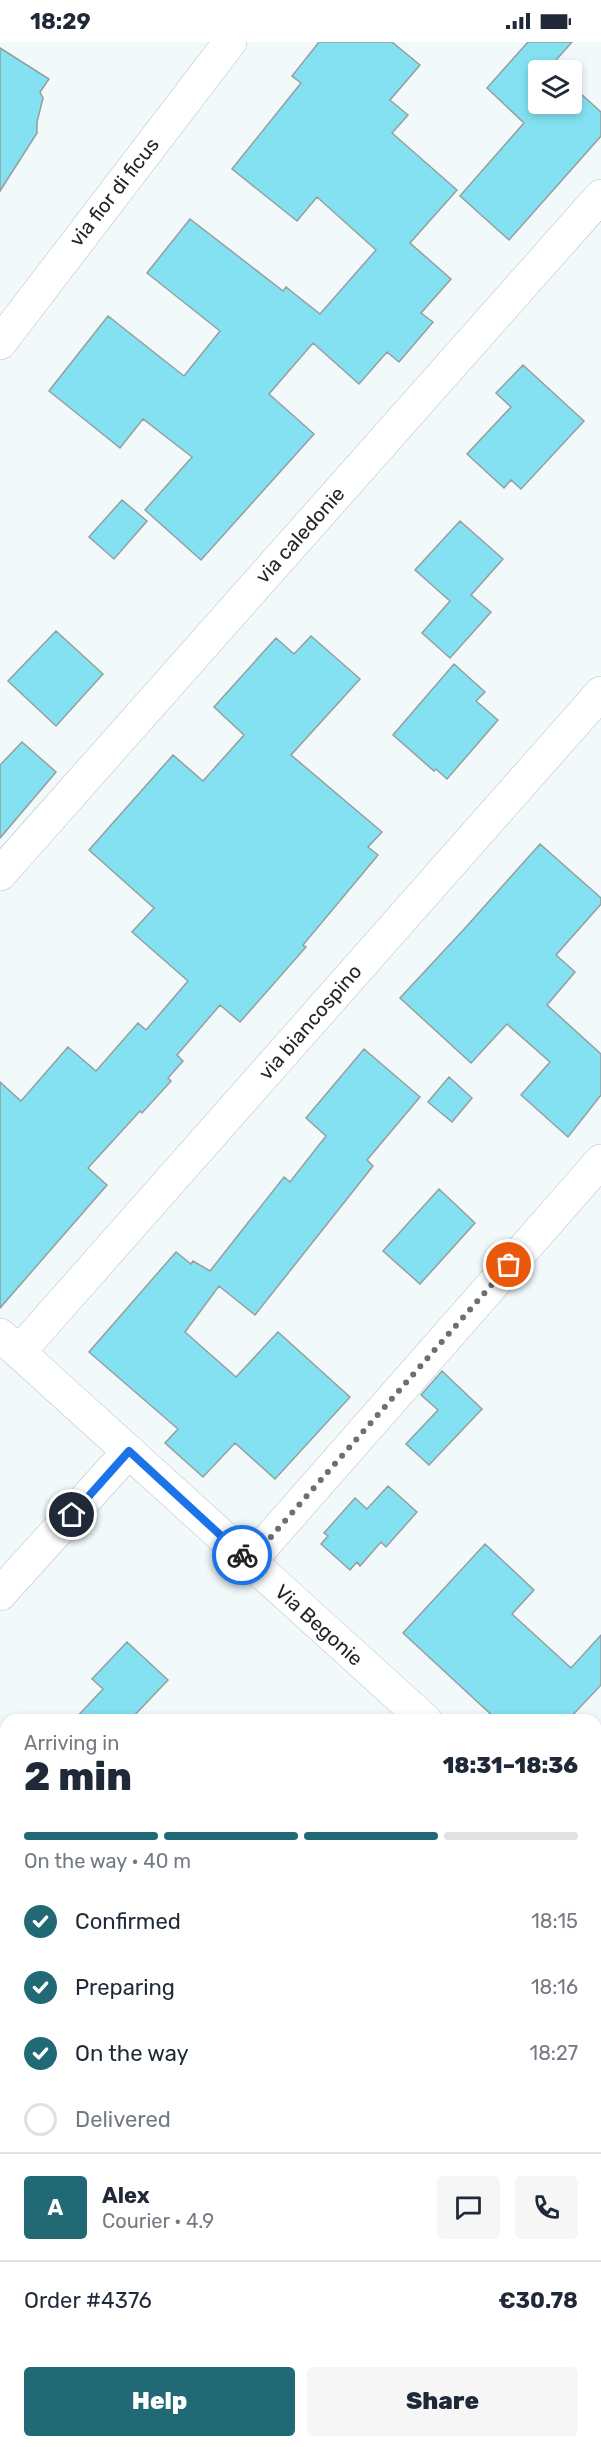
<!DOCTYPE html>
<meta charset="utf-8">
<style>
:root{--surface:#fff;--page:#f6f6f7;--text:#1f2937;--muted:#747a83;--line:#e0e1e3;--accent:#216a75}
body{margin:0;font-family:Rubik,sans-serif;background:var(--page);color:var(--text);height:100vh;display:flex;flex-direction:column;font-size:22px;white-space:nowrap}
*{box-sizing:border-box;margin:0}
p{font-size:20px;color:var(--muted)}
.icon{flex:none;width:33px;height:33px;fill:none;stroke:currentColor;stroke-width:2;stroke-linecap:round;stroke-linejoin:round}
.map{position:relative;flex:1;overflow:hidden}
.side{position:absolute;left:0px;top:1672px;width:602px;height:734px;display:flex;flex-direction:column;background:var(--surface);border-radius:18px 18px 0 0;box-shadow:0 3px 9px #0003}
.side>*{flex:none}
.buttons{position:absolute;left:528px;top:18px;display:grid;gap:12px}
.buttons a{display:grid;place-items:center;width:54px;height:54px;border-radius:6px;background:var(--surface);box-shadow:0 3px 9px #0003;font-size:30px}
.pin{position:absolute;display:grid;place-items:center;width:51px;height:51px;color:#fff;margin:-26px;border:3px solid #fff;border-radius:50%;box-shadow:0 2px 6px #0007}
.courier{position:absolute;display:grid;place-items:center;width:60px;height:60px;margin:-30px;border:4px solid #1a73e8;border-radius:50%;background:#fff;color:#222;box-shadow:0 2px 8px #0007}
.head em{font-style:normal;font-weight:800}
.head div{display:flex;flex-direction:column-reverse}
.head{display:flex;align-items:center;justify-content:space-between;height:102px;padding:0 24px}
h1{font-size:39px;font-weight:800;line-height:45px}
.bar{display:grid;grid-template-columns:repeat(4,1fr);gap:9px 6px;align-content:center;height:72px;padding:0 24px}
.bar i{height:8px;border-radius:4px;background:var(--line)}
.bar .on{background:var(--accent)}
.bar p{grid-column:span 4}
.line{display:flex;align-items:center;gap:15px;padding:0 24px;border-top:2px solid var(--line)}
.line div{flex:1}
.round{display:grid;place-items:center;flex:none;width:63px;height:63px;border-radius:6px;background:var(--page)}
ol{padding:0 24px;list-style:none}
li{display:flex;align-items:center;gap:18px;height:66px}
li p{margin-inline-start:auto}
li .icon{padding:6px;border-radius:50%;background:var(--accent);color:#fff;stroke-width:4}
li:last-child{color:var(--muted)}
li i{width:33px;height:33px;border:3px solid var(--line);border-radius:50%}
.button{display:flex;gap:12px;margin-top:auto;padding:12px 24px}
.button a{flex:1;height:69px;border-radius:6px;background:var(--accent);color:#fff;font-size:24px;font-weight:800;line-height:69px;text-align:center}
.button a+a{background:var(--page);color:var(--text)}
.status{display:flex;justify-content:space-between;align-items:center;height:42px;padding:0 30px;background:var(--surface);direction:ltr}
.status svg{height:16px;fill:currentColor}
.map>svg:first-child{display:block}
.building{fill:#83e1f1;stroke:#979e9f;stroke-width:1.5}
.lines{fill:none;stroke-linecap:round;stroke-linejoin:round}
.minor-casing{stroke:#b8c0c1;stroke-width:34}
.minor{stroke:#fff;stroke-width:33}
.done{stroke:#6b7071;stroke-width:6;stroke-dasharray:0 10.8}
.route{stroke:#1a73e8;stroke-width:8}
.labels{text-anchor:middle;stroke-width:4.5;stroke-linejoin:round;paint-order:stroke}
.street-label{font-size:20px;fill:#232627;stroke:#fff}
</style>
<div class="status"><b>18:29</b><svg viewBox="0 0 49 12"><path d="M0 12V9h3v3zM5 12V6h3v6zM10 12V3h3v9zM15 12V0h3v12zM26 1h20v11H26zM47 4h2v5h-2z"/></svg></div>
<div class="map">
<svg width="601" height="2405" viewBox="0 0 601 2405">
<rect width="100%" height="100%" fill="#f1f9fb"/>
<path class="building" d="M319 0H392L420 23 390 58 408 73 392 91 457 148 410 201 451 237 421 271 433 280 399 320 387 310 359 342 313 301 269 352 314 392 201 518 145 468 192 415 143 377 120 406 49 349 108 274 184 334 220 289 147 231 190 177 283 249 286 245 320 272 376 208 317 155 297 179 232 127 301 41 292 34Z
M528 0H572L550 25 554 28H538V62H572V44L601 70V94L509 198 460 154 524 81 487 46Z
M0 6 49 37 40 50 43 56 37 80V91L0 149Z
M523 323 584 379 521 447 511 438 504 446 467 412 511 365 496 351Z
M122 458 147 479 114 517 89 495Z
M460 479 503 517 471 553 491 570 450 616 422 591 450 559 415 528Z
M56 589 103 632 56 684 8 639Z
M311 594 360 637 291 713 382 790 368 805 378 813 303 903 306 905 240 980 220 963 177 1013 183 1019 168 1036 171 1039 142 1071 140 1069 88 1126 107 1143 0 1266V1040L21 1059 68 1005 96 1029 138 981 146 988 188 939 132 890 154 866 89 808 173 713 203 739 244 693 214 665 276 596 294 612Z
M454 622 485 650 476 659 498 678 447 737 436 727 434 729 393 693Z
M22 700 56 730 0 796V723Z
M540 802 601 856V862L556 913 575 930 547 963 601 1012V1053L568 1095 521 1053 550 1020 507 982 471 1021 400 956 466 885Z
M364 1007 420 1055 367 1118 373 1124 255 1273 219 1244 185 1290 236 1335 278 1290 350 1355 275 1437 235 1401 203 1435 165 1401 178 1387 89 1310 176 1210 191 1222 193 1219 210 1229 284 1135 290 1140 326 1094 306 1076Z
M449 1035 472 1056 452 1080 428 1060Z
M439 1147 475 1181 420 1242 383 1209Z
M442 1329 482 1367 429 1423 406 1402 438 1368 421 1353Z
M388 1444 417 1470 386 1505 381 1500 360 1524 357 1520 350 1528 321 1502 328 1494 324 1491 355 1456 367 1467Z
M485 1502 534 1548 512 1572 571 1626 601 1593V1643L568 1678H497L403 1591Z
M127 1600 168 1638 130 1678H74L103 1647 92 1637Z"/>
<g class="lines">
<g class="minor-casing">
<path id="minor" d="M0 301 230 0
M0 832 601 154
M0 1293 425 1678
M19 1310 601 651
M249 1520 601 1119
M0 1552 129 1409
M596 1713 601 1707
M596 1833 601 1838
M596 2114 601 2108
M334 2405 338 2400"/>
</g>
<use href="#minor" class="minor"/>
</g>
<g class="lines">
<path class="done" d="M242 1513 249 1520 509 1223"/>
<path class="route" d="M72 1473 129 1409 242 1513"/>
</g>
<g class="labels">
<g class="street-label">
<text transform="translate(114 150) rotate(-52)" y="7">via fior di ficus</text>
<text transform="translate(300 493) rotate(-48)" y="7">via caledonie</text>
<text transform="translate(310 980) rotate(-49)" y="7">via biancospino</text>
<text transform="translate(319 1583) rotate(42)" y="7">Via Begonie</text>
</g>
</g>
</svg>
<div class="buttons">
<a><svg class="icon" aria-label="layers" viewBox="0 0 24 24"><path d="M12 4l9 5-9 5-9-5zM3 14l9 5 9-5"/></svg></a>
</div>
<div class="pin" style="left:509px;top:1223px;background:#ea580c"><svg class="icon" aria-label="bag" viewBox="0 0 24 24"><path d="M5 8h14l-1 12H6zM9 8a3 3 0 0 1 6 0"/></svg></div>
<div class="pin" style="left:72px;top:1473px;background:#1f2937"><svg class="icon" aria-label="home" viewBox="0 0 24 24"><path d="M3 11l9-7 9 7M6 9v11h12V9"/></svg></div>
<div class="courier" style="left:242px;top:1513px"><svg class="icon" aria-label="bike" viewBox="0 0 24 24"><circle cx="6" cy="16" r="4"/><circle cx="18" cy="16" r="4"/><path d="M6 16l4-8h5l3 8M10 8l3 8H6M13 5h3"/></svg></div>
<section class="side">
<div class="head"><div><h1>2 min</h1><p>Arriving in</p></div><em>18:31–18:36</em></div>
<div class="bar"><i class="on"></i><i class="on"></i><i class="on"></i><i></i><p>On the way · 40 m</p></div>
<ol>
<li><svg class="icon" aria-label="check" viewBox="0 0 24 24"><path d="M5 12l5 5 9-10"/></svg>Confirmed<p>18:15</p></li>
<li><svg class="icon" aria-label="check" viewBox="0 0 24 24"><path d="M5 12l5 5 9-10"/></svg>Preparing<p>18:16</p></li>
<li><svg class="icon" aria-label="check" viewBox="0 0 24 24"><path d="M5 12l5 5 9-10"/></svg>On the way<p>18:27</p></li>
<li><i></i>Delivered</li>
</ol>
<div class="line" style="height:108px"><b class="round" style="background:var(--accent);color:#fff">A</b><div><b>Alex</b><p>Courier · 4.9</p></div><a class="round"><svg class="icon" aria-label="chat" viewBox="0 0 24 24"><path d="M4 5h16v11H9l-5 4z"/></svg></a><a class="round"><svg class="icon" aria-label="phone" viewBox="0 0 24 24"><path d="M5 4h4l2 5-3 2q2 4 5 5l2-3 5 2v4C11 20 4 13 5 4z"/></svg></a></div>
<div class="line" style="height:78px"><div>Order #4376</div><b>€30.78</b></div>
<div class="button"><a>Help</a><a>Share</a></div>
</section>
</div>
